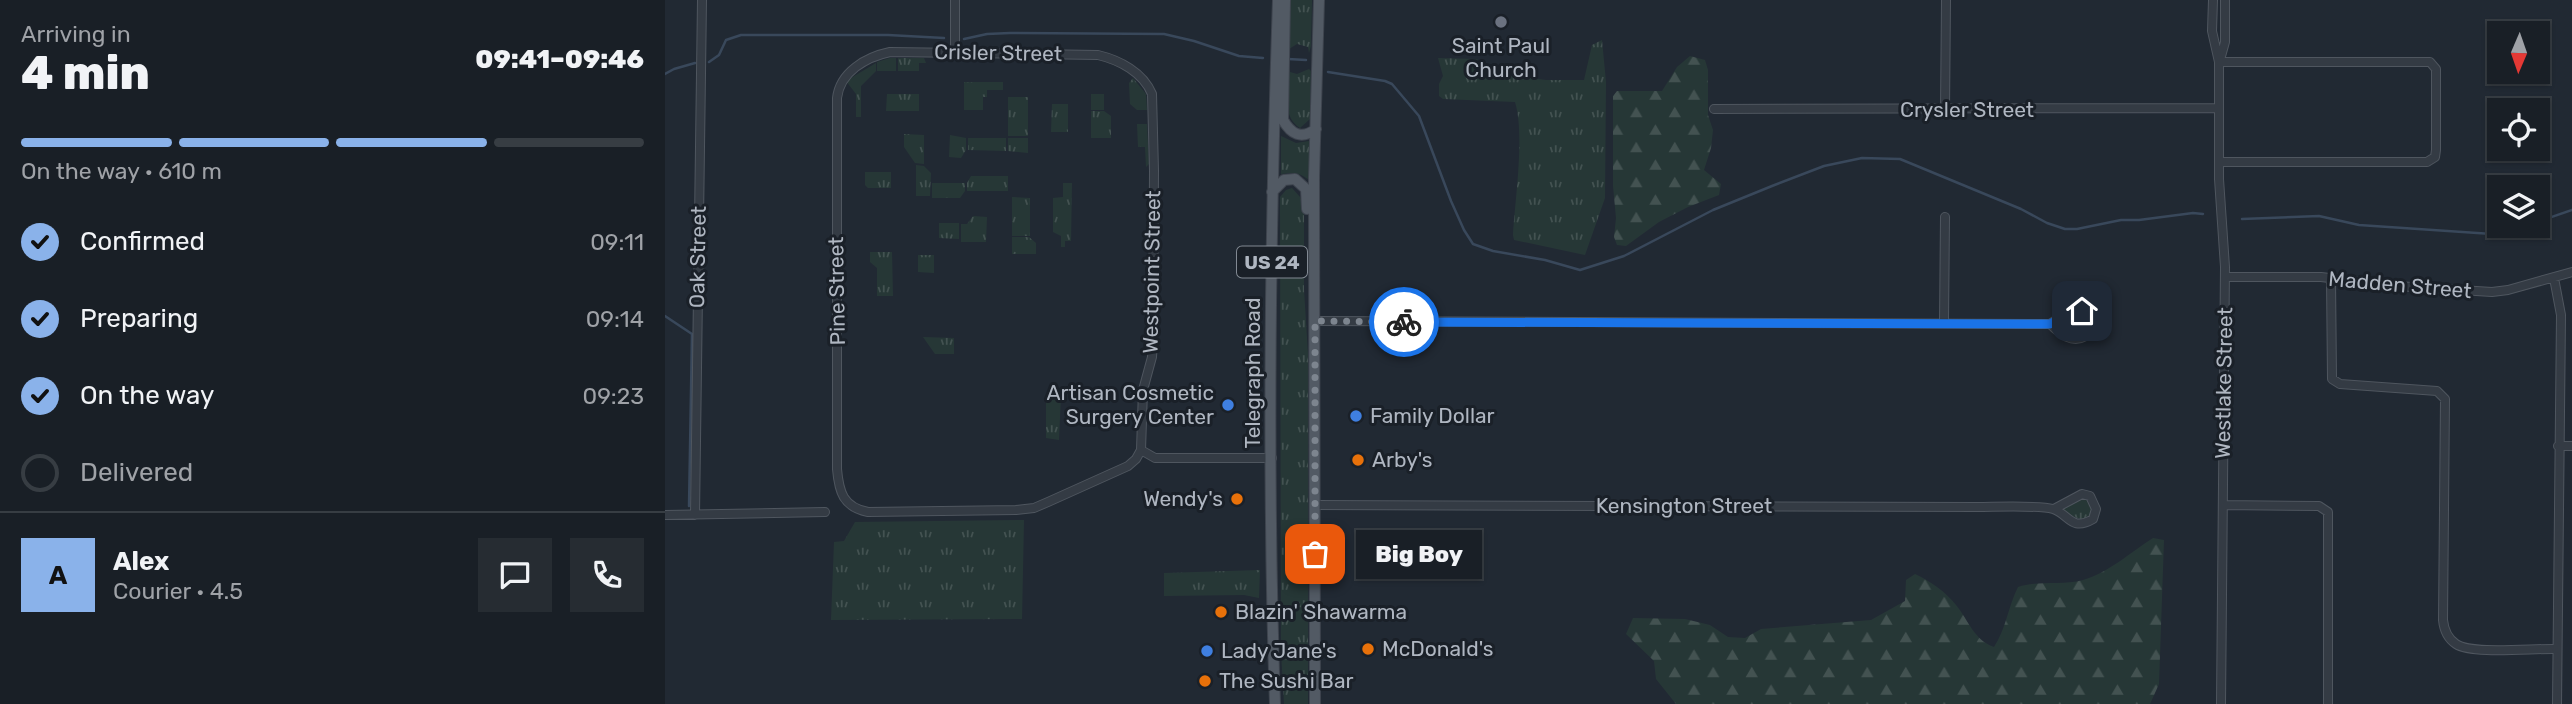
<!DOCTYPE html>
<meta charset="utf-8">
<style>
:root{--surface:#191f26;--page:#262c32;--text:#f1f3f6;--muted:#9fa2a7;--line:#373d43;--accent:#8ab2ea}
body{margin:0;font-family:Rubik,sans-serif;background:var(--page);color:var(--text);height:100vh;display:flex;flex-direction:column;font-size:26px;white-space:nowrap}
*{box-sizing:border-box;margin:0}
p{font-size:23px;color:var(--muted)}
.icon{flex:none;width:38px;height:38px;fill:none;stroke:currentColor;stroke-width:2;stroke-linecap:round;stroke-linejoin:round}
.map{position:relative;flex:1;overflow:hidden}
.side{display:flex;flex-direction:column;background:var(--surface);width:665px}
.side>*{flex:none}
.needle{width:46px;rotate:182deg}
.controls{position:absolute;left:1822px;top:21px;display:grid;gap:14px}
.controls a{display:grid;place-items:center;width:63px;height:63px;border-radius:0px;background:var(--surface);box-shadow:0 2px 5px #0004,0 0 0 2px var(--line);font-size:35px}
.pin{position:absolute;display:grid;place-items:center;width:60px;height:60px;color:#fff;margin:-30px;border-radius:14px;box-shadow:0 4px 10px #0006}
.courier{position:absolute;display:grid;place-items:center;width:70px;height:70px;margin:-35px;border:5px solid #1a73e8;border-radius:50%;background:#fff;color:#222;box-shadow:0 2px 9px #0007}
.bubble{position:absolute;height:49px;border-radius:0px;background:var(--surface);box-shadow:0 2px 5px #0004,0 0 0 2px var(--line);font-size:23px;font-weight:800;line-height:49px;text-align:center}
.headline em{font-style:normal;font-weight:800}
.headline div{display:flex;flex-direction:column-reverse}
.headline{display:flex;align-items:center;justify-content:space-between;height:119px;padding:0 21px}
h1{font-size:46px;font-weight:800;line-height:52px}
.bar{display:grid;grid-template-columns:repeat(4,1fr);gap:10px 7px;align-content:center;height:84px;padding:0 21px}
.bar i{height:9px;border-radius:5px;background:var(--line)}
.bar .active{background:var(--accent)}
.bar p{grid-column:span 4}
.line{display:flex;align-items:center;gap:18px;padding:0 21px;border-top:2px solid var(--line)}
.line div{flex:1}
.round{display:grid;place-items:center;flex:none;width:74px;height:74px;border-radius:0px;background:var(--page)}
ol{padding:0 21px;list-style:none}
li{display:flex;align-items:center;gap:21px;height:77px}
li p{margin-inline-start:auto}
li .icon{padding:7px;border-radius:50%;background:var(--accent);color:#111;stroke-width:4}
li:last-child{color:var(--muted)}
li i{width:38px;height:38px;border:4px solid var(--line);border-radius:50%}
main{display:flex;flex:1;min-height:0}
.map>svg:first-child{display:block}
.grass{fill:url(#grass-tufts)}
.forest{fill:url(#forest-firs)}
.lines{fill:none;stroke-linecap:round;stroke-linejoin:round}
.stream{stroke:#39485b;stroke-width:2.5}
.minor-casing{stroke:#4f565f;stroke-width:10}
.major-casing{stroke:#3e444e;stroke-width:12}
.minor{stroke:#343b44;stroke-width:8}
.major{stroke:#525a64;stroke-width:10}
.done{stroke:#7d858f;stroke-width:7;stroke-dasharray:0 12.6}
.route{stroke:#1a73e8;stroke-width:9}
.worship-dot{fill:#6b7280;stroke:#1a2028;stroke-width:2.5}
.shop-dot{fill:#3f7fe0;stroke:#1a2028;stroke-width:2.5}
.food-dot{fill:#e8710a;stroke:#1a2028;stroke-width:2.5}
.labels{text-anchor:middle;stroke-width:6;stroke-linejoin:round;paint-order:stroke}
.shield{fill:#1a2028;stroke:#828993;stroke-width:2}
.shield-label{font-size:19px;font-weight:bold;fill:#afb6c1}
.poi-label{font-size:21px;fill:#afb6c1;stroke:#1a2028;text-anchor:start}
.street-label{font-size:21px;fill:#afb6c1;stroke:#1a2028}
</style>
<main>
<section class="side">
<div class="headline"><div><h1>4 min</h1><p>Arriving in</p></div><em>09:41–09:46</em></div>
<div class="bar"><i class="active"></i><i class="active"></i><i class="active"></i><i></i><p>On the way · 610 m</p></div>
<ol>
<li><svg class="icon" aria-label="check" viewBox="0 0 24 24"><path d="M5 12l5 5 9-10"/></svg>Confirmed<p>09:11</p></li>
<li><svg class="icon" aria-label="check" viewBox="0 0 24 24"><path d="M5 12l5 5 9-10"/></svg>Preparing<p>09:14</p></li>
<li><svg class="icon" aria-label="check" viewBox="0 0 24 24"><path d="M5 12l5 5 9-10"/></svg>On the way<p>09:23</p></li>
<li><i></i>Delivered</li>
</ol>
<div class="line" style="height:126px"><b class="round" style="background:var(--accent);color:#111">A</b><div><b>Alex</b><p>Courier · 4.5</p></div><a class="round"><svg class="icon" aria-label="chat" viewBox="0 0 24 24"><path d="M4 5h16v11H9l-5 4z"/></svg></a><a class="round"><svg class="icon" aria-label="phone" viewBox="0 0 24 24"><path d="M5 4h4l2 5-3 2q2 4 5 5l2-3 5 2v4C11 20 4 13 5 4z"/></svg></a></div>
</section>
<div class="map">
<svg width="1907" height="704" viewBox="0 0 1907 704">
<defs>
<pattern id="grass-tufts" width="24" height="20" patternUnits="userSpaceOnUse" patternTransform="scale(1.75)"><rect width="24" height="20" fill="#263736"/><path d="M3 7l-1-3M5 7V3M7 7l1-3M15 17l-1-3M17 17v-4M19 17l1-3" fill="none" stroke="#435251"/></pattern>
<pattern id="forest-firs" width="22" height="20" patternUnits="userSpaceOnUse" patternTransform="scale(1.75)"><rect width="22" height="20" fill="#263736"/><path d="M5 1l3.5 6h-7zM16 11l3.5 6h-7z" fill="#435251"/></pattern>
</defs>
<rect width="100%" height="100%" fill="#212933"/>
<path class="grass" d="M623 0H647L646 46 644 53 643 47 632 44 624 49Z
M937 40 941 82 940 198 920 255 849 240 848 235C850 200 860 134 850 102L778 99 774 96V84L778 76 773 58 812 59 818 68 825 73 881 80H919L927 45Z
M225 58H231V71H212V62Z
M233 58H259L261 63H254V71H233Z
M211 63V71L196 86V117H191V94L181 81Z
M623 68 625 72 632 74 644 69 646 71 645 119 635 128C616 117 623 87 623 68Z
M468 78 481 94 482 110H472L465 104 464 83Z
M299 82H338V90H322V97H318V110H299Z
M222 94H254V111H221Z
M426 94H439V110H426Z
M343 97H363V136H343Z
M387 104H403V132H386Z
M426 111H439L446 116V138H426Z
M472 124H482L484 164 481 167 480 147H473Z
M239 134 259 135V164L250 163 239 147Z
M285 135 301 138V150L296 158 284 157Z
M616 136 631 143 644 141V180C634 172 628 172 616 174Z
M303 138H341V151L303 150Z
M343 138H363V153L343 151Z
M251 165 259 166 266 173 265 196H251Z
M200 172H226V188H203L200 185Z
M306 176H343V191H302V183Z
M267 183H300V191L295 198H267Z
M398 183H407L406 241H400V247H396V236L388 232V198L398 197Z
M627 188 635 197 639 208V290L643 354V704H619L616 652 615 197 621 190Z
M347 197 365 198V236H347Z
M308 216 322 217 321 242H296V224H302Z
M274 223H294V239L274 238Z
M347 237H364L371 243V254H347Z
M205 252H227L228 296H212V268L205 262Z
M253 255H269V273L253 272Z
M1408 315 1418 316 1422 323C1415 342 1403 334 1390 325Z
M258 337 289 338V354H270Z
M383 392 396 394 394 440 381 438V394Z
M1417 498 1426 501C1435 528 1410 520 1397 510Z
M359 520 357 619 166 620 169 542 179 541 190 522Z
M595 570 594 598 579 595 499 596V573Z"/>
<path class="forest" d="M1025 56 1040 60 1043 70V115L1048 130 1046 148 1039 170 1056 184 1054 195 1023 207 994 222 961 246 952 245 949 237 951 218 948 186V96L952 91H997L1012 67Z
M1488 538 1499 540 1494 684 1485 704H1011L991 679 989 661 961 634 968 618 1020 619 1045 625 1063 637 1080 638 1096 629 1206 620 1240 601 1241 580 1250 574C1265 581 1281 592 1291 605 1304 621 1309 640 1329 647 1341 629 1343 607 1353 587 1374 580 1396 586 1418 580 1443 573 1466 552 1488 538Z"/>
<g class="lines">
<path class="stream" d="M299 39 322 34 345 33 499 34 529 41 574 56 598 58
M623 59 641 60
M44 62 54 55 61 40 76 35H223L279 38
M663 72 720 81 727 84 754 116 786 201 799 230 808 244 828 251 880 260 915 270 959 256 1048 210 1107 186 1159 166 1197 158 1235 159 1356 209 1382 223 1400 229H1412L1456 220H1474L1528 213 1538 214
M0 74 9 69 30 63
M1577 219 1654 216 1694 225 1827 234 1863 226
M1872 222 1907 210
M0 316 27 334 24 506"/>
<g class="minor-casing">
<path id="minor" d="M1548 0 1547 31 1554 62V179L1560 267 1556 704
M225 52 433 55C454 60 478 72 487 94L489 171 488 342 487 357 478 390 476 450 471 459 463 466 383 502 369 508 351 510 203 512C178 507 174 492 172 469V98C175 72 201 57 225 52Z
M290 53V0
M1555 60 1560 42V0
M1049 109 1554 108
M1280 110 1281 0
M1554 162H1762L1770 157 1771 150V69L1765 62H1554
M1560 277H1656L1732 286 1827 292 1843 290 1907 272
M1666 278 1667 379 1675 384 1772 391 1780 399 1778 620C1779 630 1782 638 1791 644 1807 655 1869 648 1892 649
M1889 278 1896 315 1892 704
M650 321 1385 324C1395 334 1407 344 1421 336 1424 330 1426 325 1424 319 1418 299 1394 318 1385 324
M1279 323 1280 217
M1893 446H1907
M476 450 490 458H607
M650 505 1313 507C1330 507 1374 505 1388 509 1404 514 1406 532 1428 519L1431 509 1425 496 1417 494 1389 509
M1558 505 1654 506 1663 512V704
M0 515 160 512
M30 515 37 0"/>
</g>
<g class="major-casing">
<path id="major" d="M620 0 618 120C626 134 636 140 651 129
M607 192 619 180 630 179 641 189 642 209
M610 704C602 470 605 234 613 0
M650 704 649 177 654 0"/>
</g>
<use href="#minor" class="minor"/>
<use href="#major" class="major"/>
</g>
<g class="lines">
<path class="done" d="M650 554V321L739 322"/>
<path class="route" d="M739 322 1385 324 1407 311H1417"/>
</g>
<circle class="worship-dot" cx="836" cy="22" r="7"/>
<g class="shop-dot">
<circle cx="563" cy="405" r="7"/>
<circle cx="691" cy="416" r="7"/>
<circle cx="542" cy="651" r="7"/>
</g>
<g class="food-dot">
<circle cx="693" cy="460" r="7"/>
<circle cx="572" cy="499" r="7"/>
<circle cx="556" cy="612" r="7"/>
<circle cx="703" cy="649" r="7"/>
<circle cx="540" cy="681" r="7"/>
</g>
<g class="labels">
<rect class="shield" x="572" y="246.5" width="70" height="31" rx="5"/>
<g class="shield-label">
<text x="607" y="269">US 24</text>
</g>
<g class="poi-label">
<text x="836" y="53" text-anchor="middle">Saint Paul<tspan x="836" dy="24">Church</tspan></text>
<text x="549" y="400" text-anchor="end">Artisan Cosmetic<tspan x="549" dy="24">Surgery Center</tspan></text>
<text x="705" y="423">Family Dollar</text>
<text x="707" y="467">Arby's</text>
<text x="558" y="506" text-anchor="end">Wendy's</text>
<text x="570" y="619">Blazin' Shawarma</text>
<text x="717" y="656">McDonald's</text>
<text x="556" y="658">Lady Jane's</text>
<text x="554" y="688">The Sushi Bar</text>
</g>
<g class="street-label">
<text transform="translate(333 53) rotate(1)" y="7">Crisler Street</text>
<text x="1302" y="117">Crysler Street</text>
<text transform="translate(33 257) rotate(-89)" y="7">Oak Street</text>
<text transform="translate(487 272) rotate(-89)" y="7">Westpoint Street</text>
<text transform="translate(1735 285) rotate(5)" y="7">Madden Street</text>
<text transform="translate(172 291) rotate(-91)" y="7">Pine Street</text>
<text transform="translate(588 373) rotate(-90)" y="7">Telegraph Road</text>
<text transform="translate(1559 383) rotate(-89)" y="7">Westlake Street</text>
<text x="1019" y="513">Kensington Street</text>
</g>
</g>
</svg>
<div class="controls">
<a><svg class="needle" viewBox="-14 -14 28 28"><path d="M0-13l5 13h-10z" fill="#e53935"/><path d="M0 13l5-13h-10z" fill="#9fa2a7"/></svg></a>
<a><svg class="icon" aria-label="locate" viewBox="0 0 24 24"><circle cx="12" cy="12" r="6"/><path d="M12 2v4M12 18v4M2 12h4M18 12h4"/></svg></a>
<a><svg class="icon" aria-label="layers" viewBox="0 0 24 24"><path d="M12 4l9 5-9 5-9-5zM3 14l9 5 9-5"/></svg></a>
</div>
<div class="pin" style="left:650px;top:554px;background:#ea580c"><svg class="icon" aria-label="bag" viewBox="0 0 24 24"><path d="M5 8h14l-1 12H6zM9 8a3 3 0 0 1 6 0"/></svg></div>
<div class="pin" style="left:1417px;top:311px;background:#1f2937"><svg class="icon" aria-label="home" viewBox="0 0 24 24"><path d="M3 11l9-7 9 7M6 9v11h12V9"/></svg></div>
<div class="courier" style="left:739px;top:322px"><svg class="icon" aria-label="bike" viewBox="0 0 24 24"><circle cx="6" cy="16" r="4"/><circle cx="18" cy="16" r="4"/><path d="M6 16l4-8h5l3 8M10 8l3 8H6M13 5h3"/></svg></div>
<div class="bubble" style="left:691px;top:530px;width:126px">Big Boy</div>
</div>
</main>
